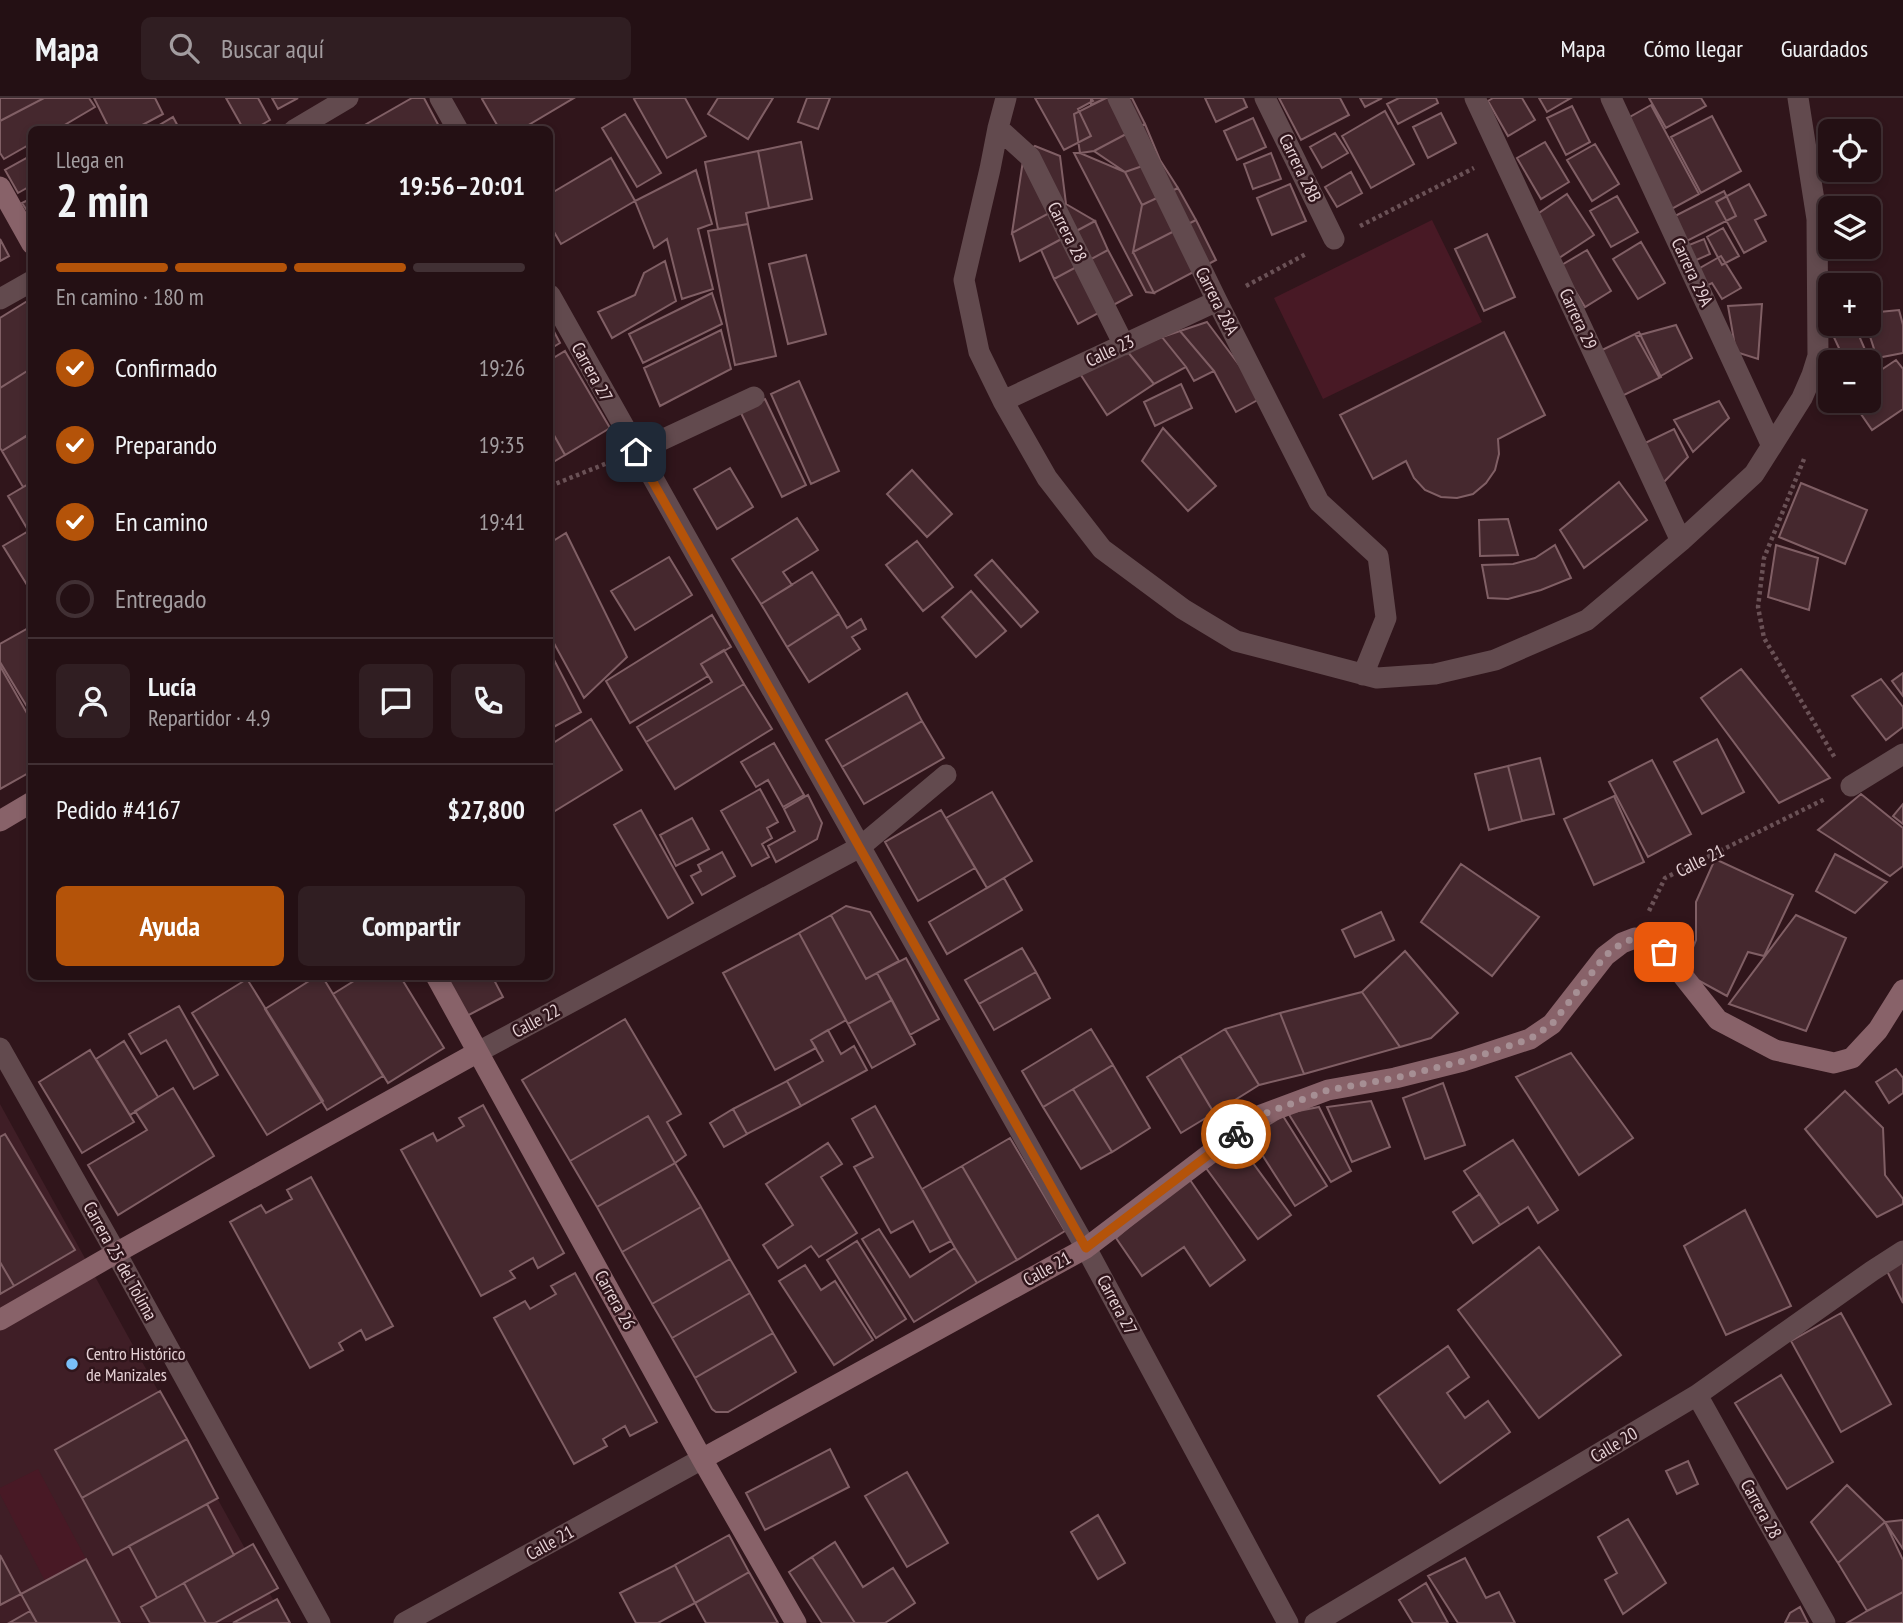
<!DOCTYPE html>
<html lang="es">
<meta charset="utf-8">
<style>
:root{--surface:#241014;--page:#301e22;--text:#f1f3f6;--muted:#a39da0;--line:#413034;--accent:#b45309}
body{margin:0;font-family:"PT Sans Narrow",sans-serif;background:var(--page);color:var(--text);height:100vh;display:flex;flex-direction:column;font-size:26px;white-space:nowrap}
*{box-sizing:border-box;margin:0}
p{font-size:23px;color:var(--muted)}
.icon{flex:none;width:38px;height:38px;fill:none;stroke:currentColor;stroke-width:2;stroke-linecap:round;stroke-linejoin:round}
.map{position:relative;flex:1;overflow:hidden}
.side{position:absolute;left:28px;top:28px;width:525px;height:854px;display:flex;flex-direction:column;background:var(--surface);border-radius:10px;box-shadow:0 4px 10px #0003,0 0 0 2px var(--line)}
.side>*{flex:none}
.fabs{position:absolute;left:1818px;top:21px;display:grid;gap:14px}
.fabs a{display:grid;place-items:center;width:63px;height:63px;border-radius:10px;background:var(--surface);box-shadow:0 4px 10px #0003,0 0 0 2px var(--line);font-size:35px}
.pin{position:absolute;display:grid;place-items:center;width:60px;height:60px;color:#fff;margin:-30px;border-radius:14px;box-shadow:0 4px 10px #0006}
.courier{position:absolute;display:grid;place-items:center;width:70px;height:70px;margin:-35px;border:5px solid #b45309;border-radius:50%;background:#fff;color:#222;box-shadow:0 2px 9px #0007}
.overview em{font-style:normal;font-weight:700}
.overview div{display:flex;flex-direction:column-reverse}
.overview{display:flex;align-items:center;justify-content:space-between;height:119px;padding:0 28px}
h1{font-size:46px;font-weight:700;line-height:52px}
.bar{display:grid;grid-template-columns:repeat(4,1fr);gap:10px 7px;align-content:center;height:84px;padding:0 28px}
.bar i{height:9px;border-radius:5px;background:var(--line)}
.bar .on{background:var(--accent)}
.bar p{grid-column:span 4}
.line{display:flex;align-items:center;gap:18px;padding:0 28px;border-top:2px solid var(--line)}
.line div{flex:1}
.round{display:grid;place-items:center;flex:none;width:74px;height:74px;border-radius:10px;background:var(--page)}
ol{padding:0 28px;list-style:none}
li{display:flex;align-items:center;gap:21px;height:77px}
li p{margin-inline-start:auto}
li .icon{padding:7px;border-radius:50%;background:var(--accent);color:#fff;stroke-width:4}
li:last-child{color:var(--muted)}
li i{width:38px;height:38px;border:4px solid var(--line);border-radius:50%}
.primary-button{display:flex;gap:14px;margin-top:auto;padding:14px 28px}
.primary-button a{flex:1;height:80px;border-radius:10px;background:var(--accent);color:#fff;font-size:28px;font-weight:700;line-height:80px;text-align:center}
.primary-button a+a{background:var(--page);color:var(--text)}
header{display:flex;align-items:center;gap:42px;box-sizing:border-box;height:98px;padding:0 35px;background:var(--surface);border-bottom:2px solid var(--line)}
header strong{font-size:33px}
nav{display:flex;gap:38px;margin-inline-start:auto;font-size:24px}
.search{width:490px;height:63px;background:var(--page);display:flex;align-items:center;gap:18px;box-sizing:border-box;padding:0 24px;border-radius:10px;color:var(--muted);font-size:26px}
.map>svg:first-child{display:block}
.built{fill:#3f1e26}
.green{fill:#481925}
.building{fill:#45282e;stroke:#805f65;stroke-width:2}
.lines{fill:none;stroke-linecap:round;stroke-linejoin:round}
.path{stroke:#6a5156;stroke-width:4.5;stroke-dasharray:3.5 3.5;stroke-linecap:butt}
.street{stroke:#624a4e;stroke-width:21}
.secondary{stroke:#886269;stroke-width:21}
.done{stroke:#a68f94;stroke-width:7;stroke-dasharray:0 12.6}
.route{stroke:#b45309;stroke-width:9}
.poi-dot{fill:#79bff8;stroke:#30151b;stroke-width:2.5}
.labels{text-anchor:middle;stroke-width:5;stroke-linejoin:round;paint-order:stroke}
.street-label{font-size:18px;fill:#e5d1d5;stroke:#30151b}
.poi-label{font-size:18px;fill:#e5d1d5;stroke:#30151b;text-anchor:start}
</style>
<header>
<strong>Mapa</strong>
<div class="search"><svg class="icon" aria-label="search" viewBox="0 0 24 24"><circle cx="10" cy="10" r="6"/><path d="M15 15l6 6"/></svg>Buscar aquí</div>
<nav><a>Mapa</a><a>Cómo llegar</a><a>Guardados</a></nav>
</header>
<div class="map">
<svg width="1903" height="1525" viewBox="0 0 1903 1525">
<rect width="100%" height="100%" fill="#30151b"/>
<path class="built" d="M0 1006 286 1525H0Z"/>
<path class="green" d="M1432 122 1482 224 1323 301 1274 200Z
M38 1371 86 1461 45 1483 0 1396V1390Z"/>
<path class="building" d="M0 0H44L0 23Z
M44 0H89L95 9 56 32H32V45L4 61 0 55V23Z
M94 0H155L163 16 133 32H110Z
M226 0H258L270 22 253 32H244Z
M272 0H298L278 11Z
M412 0H424L441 32H356Z
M484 0H574L520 32H500L482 1Z
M636 0H685L706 38 667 60 634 1Z
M718 0H773L748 41 708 16Z
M807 0H830L818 31 798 24Z
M1035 0H1091L1093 3 1078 11 1091 38 1064 52Z
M1091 0H1106L1091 7Z
M1106 0H1132L1145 26 1094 53 1080 55 1074 16Z
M1205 0H1243L1247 9 1216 24Z
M1279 0H1340L1349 17 1301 42Z
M1360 0H1382L1365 9Z
M1399 0H1436L1438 5 1398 26 1387 6Z
M1493 0H1522L1535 22 1508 38 1488 3Z
M1539 0H1571L1547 14Z
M1649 0H1701L1706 8 1666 30Z
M1651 7 1699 96 1668 113 1621 24Z
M1572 8 1590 44 1566 57 1547 20Z
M1385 13 1414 66 1371 90 1342 38Z
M1441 15 1456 45 1428 60 1413 29Z
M625 16 661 75 637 89 602 30Z
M1712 18 1741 73 1701 95 1671 39Z
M173 19 180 32H151Z
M1253 20 1266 49 1237 62 1224 33Z
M1145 26 1160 62 1125 74 1094 53Z
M1335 35 1348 55 1322 70 1310 49Z
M801 44 812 101 769 110 758 53Z
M1545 44 1569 84 1541 101 1517 60Z
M1595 46 1619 86 1592 103 1567 62Z
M1035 48 1060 58 1066 106 1012 135 1024 56Z
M758 53 769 110 746 115 748 126 718 131 705 64Z
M1074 55H1080L1125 74 1142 107 1133 154 1154 195 1146 194Z
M1271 55 1281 81 1253 91 1244 66Z
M32 57V87L18 95 5 72Z
M611 60 635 103 561 146 550 127V96Z
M1160 62 1178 90 1142 107 1125 74Z
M696 72 712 126 698 131 713 191 682 201 667 141 654 150 635 103Z
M1351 74 1362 95 1337 109 1325 89Z
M1290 86 1306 123 1272 137 1257 100Z
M1749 86 1766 117 1755 122 1766 143 1744 155 1716 104Z
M1178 90 1196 122 1133 154 1142 107Z
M1724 93 1736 118 1683 145 1671 120Z
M1567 96 1594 137 1559 160 1533 119Z
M1617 98 1638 134 1611 149 1590 113Z
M32 100V120L22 105Z
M1066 106 1095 123 1020 163 1012 135Z
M1196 122 1216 162 1154 195 1133 154Z
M1095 123 1108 152 1054 181 1041 152Z
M748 126 776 258 735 267 708 133Z
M1723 130 1739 158 1722 167 1707 139Z
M1487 136 1515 199 1484 213 1455 151Z
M0 141 9 158 0 163Z
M1704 141 1710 156 1692 164 1684 149Z
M1641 144 1665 185 1638 201 1613 161Z
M1108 152 1132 197 1078 226 1054 181Z
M1587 152 1611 193 1585 209 1560 168Z
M806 157 826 236 788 246 769 166Z
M1721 158 1741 190 1722 201 1712 185 1702 190 1693 174Z
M665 163 676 203 612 240 598 214 635 197 644 175Z
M712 195 722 226 643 265 629 236Z
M29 202 32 206V270L0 290V220Z
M1762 206 1758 261 1736 254 1728 208Z
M1899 212 1903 227V255L1877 260 1866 226H1869V215Z
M1207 224 1263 299 1236 314 1214 273 1180 233Z
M550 226 560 245 550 251Z
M1847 226H1854L1866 254 1845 263 1831 233Z
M1676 227 1692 260 1659 279 1636 238Z
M721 232 731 271 660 308 644 270Z
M1180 233 1214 273 1194 283 1186 269 1162 239Z
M1504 234 1545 317 1498 341 1499 356 1495 372 1486 385 1473 396 1457 400 1441 399 1425 392 1414 380 1406 363 1373 381 1340 317Z
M1639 234 1661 279 1622 298 1600 253Z
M1162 239 1186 269 1154 286 1127 253Z
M565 253 610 330 565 357 550 330V262Z
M1127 253 1154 286 1107 317 1077 271Z
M1896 262 1903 271V311L1872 332 1852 303H1869V280Z
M32 270V334L2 353 0 350V290Z
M799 283 839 373 811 386 771 296Z
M1181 286 1192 310 1155 328 1144 304Z
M765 301 806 387 782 399 740 313Z
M1719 303 1729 320 1693 354 1674 322Z
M550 330 565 357 550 366Z
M1163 330 1216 388 1188 413 1142 363Z
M1674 331 1688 359 1662 386 1643 346Z
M32 335V384L23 389 2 353Z
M730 370 753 409 717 431 694 391Z
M912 372 952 416 927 439 887 396Z
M32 384V431L28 432 8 398Z
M1619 384 1647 422 1584 470 1560 432Z
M1801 385 1867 412 1845 466 1779 439Z
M797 420 818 452 783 474 792 487 761 506 732 461Z
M1508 421 1518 457 1480 458 1479 422Z
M32 431V495L3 448Z
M566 435 627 559 584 600 550 538V445Z
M917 443 953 489 923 513 886 467Z
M1555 447 1571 480 1541 492 1508 501 1488 500 1482 467 1513 466 1535 460Z
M1776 447 1818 460 1809 512 1768 499Z
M669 459 692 497 635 532 611 493Z
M992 462 1038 514 1021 529 975 477Z
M812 474 839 516 787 549 761 506Z
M971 493 1006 533 976 559 942 519Z
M839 516 847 530 861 521 866 531 852 539 860 551 809 584 787 549Z
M712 517 731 549 701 566 708 578 630 625 606 583Z
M32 528V617L0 564V546Z
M724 552 744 586 646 644 637 629 712 584 701 566Z
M550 554 581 614 550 631Z
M0 568 32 624V673L0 691Z
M1741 571 1830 680 1779 705 1701 600Z
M1903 575V598L1892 583Z
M1881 581 1903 609V629L1886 642 1852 598Z
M744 586 772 631 675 691 646 644Z
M907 595 922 623 842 669 826 642Z
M591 621 622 672 550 716V647Z
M922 623 944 660 864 706 842 669Z
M1717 641 1744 694 1702 716 1674 664Z
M774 645 804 697 783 709 768 682 756 689 741 664Z
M1540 660 1554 716 1522 723 1508 668Z
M1652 662 1691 736 1648 759 1609 684Z
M1508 668 1522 723 1489 732 1475 676Z
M760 691 778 724 767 730 772 740 762 746 769 759 752 768 721 713Z
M992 694 1032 763 987 790 946 720Z
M1861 696 1903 730V768L1890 778 1818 732Z
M808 697 822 725 817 741 776 764 768 748 795 733 784 711Z
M1614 698 1644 764 1594 787 1564 721Z
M1903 706V726L1893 718Z
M641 712 693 805 668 820 614 727Z
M941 712 975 770 918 803 885 744Z
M692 720 709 751 676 768 660 737Z
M722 754 735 778 702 797 691 778 701 773 698 767Z
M1835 756 1887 784 1855 815 1816 793Z
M1715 761 1793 797 1764 858 1748 854 1727 898 1683 874 1696 842V804Z
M1461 766 1539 819 1492 878 1421 824Z
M1004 780 1022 812 947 856 929 824Z
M846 808 870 814 899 863 866 881 831 817Z
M1381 814 1394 842 1355 859 1342 832Z
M831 817 866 881 877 875 892 902 848 926 799 835Z
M1796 817 1846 840 1806 933 1729 906Z
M799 835 846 922 811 942 816 950 775 972 723 875Z
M1022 850 1036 874 979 906 965 882Z
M1405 853 1458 915 1431 940 1400 949 1362 894Z
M906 860 939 921 910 937 877 875Z
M1036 874 1050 900 994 932 979 906Z
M317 878H322L383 978 327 1012 265 911Z
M362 878H400L444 950 388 985 333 896Z
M444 878H492L503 899 465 919Z
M247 881 323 1003 267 1037 192 915Z
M1362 894 1400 949 1304 976 1280 915Z
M892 902 915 946 872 970 848 926Z
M179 908 218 977 194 991 166 942 141 956 129 936Z
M1280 915 1304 976 1259 987 1225 931Z
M625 921 681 1016 667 1024 686 1057 675 1065 648 1018 570 1063 522 982Z
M1091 931 1113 967 1043 1009 1022 973Z
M1225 931 1259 987 1214 1015 1180 958Z
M828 932 841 956 854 948 867 972 801 1008 787 983 823 963 811 942Z
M124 943 158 999 130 1017 96 961Z
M90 952 134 1024 82 1055 39 984Z
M1571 955 1633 1040 1579 1077 1516 979Z
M1180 958 1214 1015 1181 1035 1147 979Z
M1113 967 1150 1030 1112 1054 1073 991Z
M1896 971 1903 980V995L1889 1005 1876 984Z
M787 983 801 1008 747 1036 733 1011Z
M1443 985 1465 1047 1425 1061 1403 1000Z
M173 990 214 1058 118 1117 88 1067 147 1032 135 1013Z
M1073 991 1112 1054 1081 1071 1043 1009Z
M1845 993 1883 1030 1885 1077 1903 1101V1106L1877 1119 1805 1031Z
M1371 1003 1390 1049 1352 1064 1327 1009Z
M483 1007 564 1155 538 1170 533 1160 510 1173 515 1180 481 1198 401 1052 433 1035 437 1043 464 1028 459 1020Z
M875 1008 951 1143 930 1154 913 1123 891 1135 854 1069 873 1059 852 1021Z
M1319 1009 1351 1073 1331 1084 1288 1015Z
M733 1011 747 1036 724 1049 710 1025Z
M648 1018 675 1065 597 1109 570 1063Z
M1283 1018 1327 1088 1295 1108 1250 1038Z
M5 1036 75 1152 14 1188 0 1164V1039Z
M1010 1040 1065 1133 1017 1162 962 1068Z
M1513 1042 1558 1112 1538 1125 1528 1109 1500 1127 1464 1073Z
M828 1045 842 1066 821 1079 857 1135 819 1159 811 1148 778 1170 763 1147 793 1127 766 1086Z
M1239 1046 1291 1117 1258 1141 1206 1070Z
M675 1065 701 1109 622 1154 597 1109Z
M962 1068 1017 1162 977 1185 955 1150 922 1091Z
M311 1079 393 1228 366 1242 361 1232 339 1245 343 1252 310 1270 230 1124 261 1107 266 1115 292 1101 287 1092Z
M1188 1079 1245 1162 1210 1188 1184 1149 1142 1178 1116 1140Z
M1480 1096 1500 1127 1473 1145 1453 1114Z
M701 1109 730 1161 652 1206 622 1154Z
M1745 1112 1791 1208 1726 1237 1684 1148Z
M879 1131 910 1179 955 1150 977 1185 914 1224 862 1141Z
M857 1143 906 1221 876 1240 827 1162Z
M1539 1149 1621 1257 1539 1320 1458 1212Z
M1903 1160V1205L1885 1169Z
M730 1161 750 1195 672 1240 652 1206Z
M0 1164 14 1188 0 1196Z
M805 1167 821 1192 835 1183 873 1242 834 1267 779 1183Z
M575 1175 657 1324 630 1338 625 1328 603 1341 607 1348 574 1366 494 1220 525 1203 530 1211 556 1196 551 1188Z
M750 1195 773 1235 695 1280 672 1240Z
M1841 1215 1891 1306 1841 1334 1791 1243Z
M773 1235 796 1274 728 1314H716L712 1311 695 1280Z
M1448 1248 1469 1279 1447 1295 1465 1320 1488 1303 1510 1334 1440 1385 1378 1298Z
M1781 1277 1833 1364 1787 1391 1735 1305Z
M160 1293 187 1341 82 1400 55 1352Z
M187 1341 218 1400 113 1457 82 1400Z
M830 1351 849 1389 765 1432 746 1395Z
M1688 1363 1698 1386 1677 1396 1666 1373Z
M907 1374 948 1445 907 1469 865 1398Z
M1847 1387 1885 1424 1838 1465 1811 1424Z
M207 1406 234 1457 157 1500 129 1448Z
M1098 1417 1125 1465 1098 1481 1071 1434Z
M1628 1421 1666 1485 1623 1516 1605 1482 1617 1475 1598 1439Z
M1903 1422V1451L1885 1424Z
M1885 1424 1903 1462V1494L1867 1513 1838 1465Z
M729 1437 749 1474 695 1505 675 1467Z
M835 1444 863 1489 893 1470 915 1505 885 1525H855L812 1459Z
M253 1446 278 1490 215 1525H206L184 1485Z
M0 1457 21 1496 0 1507Z
M812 1459 855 1525H822L789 1474Z
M1465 1460 1486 1500 1499 1494 1515 1525H1458L1428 1478Z
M86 1461 120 1525H37L21 1496Z
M675 1467 695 1505 658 1525H636L620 1495Z
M749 1474 778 1525H706L695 1505Z
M184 1485 206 1525H150L141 1509Z
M1426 1485 1448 1525H1413L1399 1502Z
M1903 1494V1525H1847L1867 1513Z
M277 1501 290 1525H233Z
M1800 1509 1808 1525H1785L1790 1515Z
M30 1513 37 1525H9Z"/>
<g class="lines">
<path class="path" d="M1360 128 1474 70
M1246 188 1306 156
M1804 361 1764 460 1758 509 1764 540 1835 660
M550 388 610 364
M1649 813 1665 780 1825 701"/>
<path class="street" d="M440 0 458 32
M1006 0 998 30 990 71 964 182 979 254 1003 303 1047 380 1102 451 1183 511 1236 543 1377 580 1435 576 1495 562 1587 522 1681 443 1754 376 1802 300 1812 277 1818 258 1817 121 1798 0
M1118 0 1217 203 1319 404 1378 458 1386 520 1363 577
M1265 0 1334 141
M1475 0 1681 443
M1611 0 1772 348
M998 30 1030 59 1124 247
M294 32 348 0
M550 197 1086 1150 1288 1525
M0 201 32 183
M1003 303 1217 203
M636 354 754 299
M1851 688 1903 656
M0 950 116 1155 320 1525
M478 954 860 749 946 677
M1697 1297 1825 1525
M404 1525 702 1361
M1315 1525 1697 1297 1872 1173 1903 1153"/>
<path class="secondary" d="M0 89 32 146
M0 723 32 704
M436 878 702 1361 796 1525
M0 1222 116 1155 478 954
M702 1361 1086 1150 1261 1017 1328 992 1395 980 1463 963 1530 941 1552 926 1605 858 1622 845 1635 840 1650 843 1664 854 1718 922 1775 952 1834 965 1852 960 1878 932 1903 892"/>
</g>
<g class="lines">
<path class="done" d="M1236 1036 1261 1017 1328 992 1395 980 1463 963 1530 941 1552 926 1605 858 1622 845 1635 840 1650 843 1664 854"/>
<path class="route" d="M636 354 1086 1150 1236 1036"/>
</g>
<circle class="poi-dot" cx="72" cy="1266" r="7"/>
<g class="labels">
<g class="street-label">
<text transform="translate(1300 70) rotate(64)" y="6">Carrera 28B</text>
<text transform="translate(1067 134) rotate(63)" y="6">Carrera 28</text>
<text transform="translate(1692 174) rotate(65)" y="6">Carrera 29A</text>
<text transform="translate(1217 203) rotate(63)" y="6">Carrera 28A</text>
<text transform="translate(1578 221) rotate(65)" y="6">Carrera 29</text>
<text transform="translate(1110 253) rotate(-25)" y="6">Calle 23</text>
<text transform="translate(592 274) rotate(61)" y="6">Carrera 27</text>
<text transform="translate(1700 763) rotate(-26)" y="6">Calle 21</text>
<text transform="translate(536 923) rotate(-28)" y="6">Calle 22</text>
<text transform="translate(120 1163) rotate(61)" y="6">Carrera 25 del Tolima</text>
<text transform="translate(1047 1171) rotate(-29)" y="6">Calle 21</text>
<text transform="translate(615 1202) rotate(61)" y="6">Carrera 26</text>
<text transform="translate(1117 1207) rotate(62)" y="6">Carrera 27</text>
<text transform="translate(1614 1347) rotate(-31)" y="6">Calle 20</text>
<text transform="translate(1761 1411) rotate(61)" y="6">Carrera 28</text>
<text transform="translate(550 1445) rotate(-29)" y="6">Calle 21</text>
</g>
<g class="poi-label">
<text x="86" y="1262">Centro Histórico<tspan x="86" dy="21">de Manizales</tspan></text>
</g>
</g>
</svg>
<div class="fabs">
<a><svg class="icon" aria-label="locate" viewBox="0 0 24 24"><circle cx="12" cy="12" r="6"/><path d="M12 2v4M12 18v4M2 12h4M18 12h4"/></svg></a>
<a><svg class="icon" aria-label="layers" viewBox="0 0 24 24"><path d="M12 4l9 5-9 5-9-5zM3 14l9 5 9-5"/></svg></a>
<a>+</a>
<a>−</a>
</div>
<div class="pin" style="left:1664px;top:854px;background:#ea580c"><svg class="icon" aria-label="bag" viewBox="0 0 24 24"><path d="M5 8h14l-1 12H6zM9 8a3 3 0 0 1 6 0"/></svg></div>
<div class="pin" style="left:636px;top:354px;background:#1f2937"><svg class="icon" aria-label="home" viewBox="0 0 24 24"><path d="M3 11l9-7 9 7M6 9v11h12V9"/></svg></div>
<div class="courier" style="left:1236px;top:1036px"><svg class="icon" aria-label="bike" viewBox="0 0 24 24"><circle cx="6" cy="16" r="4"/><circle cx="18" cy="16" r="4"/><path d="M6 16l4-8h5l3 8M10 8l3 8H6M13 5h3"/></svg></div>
<section class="side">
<div class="overview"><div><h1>2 min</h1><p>Llega en</p></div><em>19:56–20:01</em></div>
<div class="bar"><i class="on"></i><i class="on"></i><i class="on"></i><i></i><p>En camino · 180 m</p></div>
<ol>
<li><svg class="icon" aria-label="check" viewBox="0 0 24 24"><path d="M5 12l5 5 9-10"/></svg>Confirmado<p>19:26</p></li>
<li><svg class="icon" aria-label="check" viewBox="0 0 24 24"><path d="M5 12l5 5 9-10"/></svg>Preparando<p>19:35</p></li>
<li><svg class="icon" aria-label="check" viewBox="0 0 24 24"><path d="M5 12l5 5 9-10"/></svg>En camino<p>19:41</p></li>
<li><i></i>Entregado</li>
</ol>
<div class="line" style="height:126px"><a class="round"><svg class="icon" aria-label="person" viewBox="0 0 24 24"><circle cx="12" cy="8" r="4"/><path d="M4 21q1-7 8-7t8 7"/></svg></a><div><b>Lucía</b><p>Repartidor · 4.9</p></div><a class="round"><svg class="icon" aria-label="chat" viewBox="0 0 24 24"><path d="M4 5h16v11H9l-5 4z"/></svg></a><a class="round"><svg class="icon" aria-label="phone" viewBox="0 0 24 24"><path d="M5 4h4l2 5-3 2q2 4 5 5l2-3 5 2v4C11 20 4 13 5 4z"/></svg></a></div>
<div class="line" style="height:91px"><div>Pedido #4167</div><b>$27,800</b></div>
<div class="primary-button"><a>Ayuda</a><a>Compartir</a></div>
</section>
</div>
